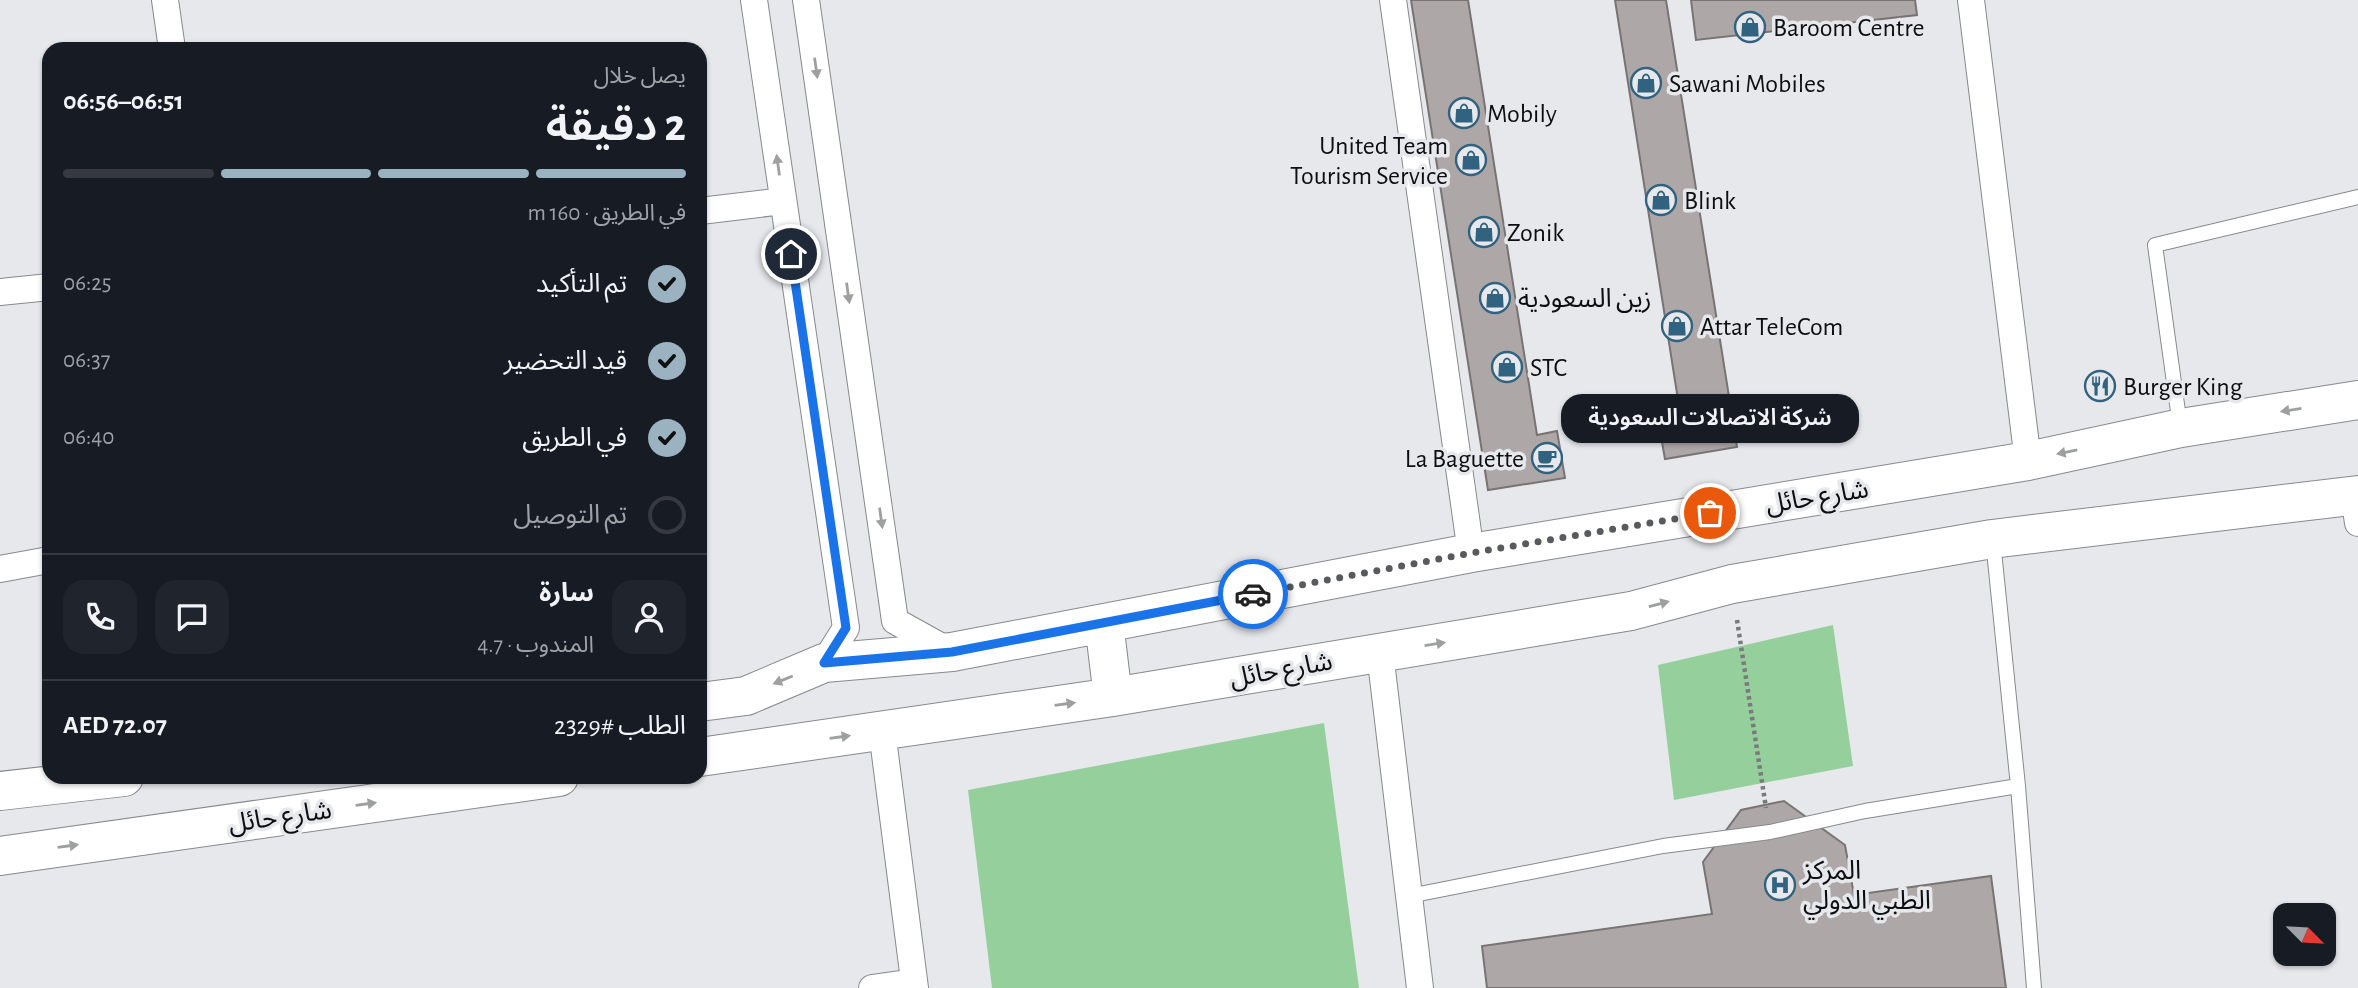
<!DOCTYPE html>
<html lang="ar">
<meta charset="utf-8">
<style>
:root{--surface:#171b24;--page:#20242c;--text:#f1f3f6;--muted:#9ea1a6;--line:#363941;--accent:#9bb2c1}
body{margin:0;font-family:"Alegreya Sans","Noto Sans Arabic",sans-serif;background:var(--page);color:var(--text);direction:rtl;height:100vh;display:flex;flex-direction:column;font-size:26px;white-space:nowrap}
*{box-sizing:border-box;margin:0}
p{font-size:23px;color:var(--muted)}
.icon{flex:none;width:38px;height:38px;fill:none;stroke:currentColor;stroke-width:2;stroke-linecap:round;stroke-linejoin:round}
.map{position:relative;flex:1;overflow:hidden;direction:ltr}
.side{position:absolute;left:42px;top:42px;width:665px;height:742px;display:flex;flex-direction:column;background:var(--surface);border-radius:21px;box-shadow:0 2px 5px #0004;direction:rtl}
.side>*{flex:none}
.needle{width:46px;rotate:114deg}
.controls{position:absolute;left:2273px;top:903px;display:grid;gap:14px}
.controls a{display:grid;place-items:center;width:63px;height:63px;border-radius:14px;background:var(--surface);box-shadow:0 2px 5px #0004;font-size:35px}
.pin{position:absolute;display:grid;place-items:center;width:60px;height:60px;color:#fff;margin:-30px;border:4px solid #fff;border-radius:50%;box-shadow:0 2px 7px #0007}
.courier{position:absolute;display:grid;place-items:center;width:70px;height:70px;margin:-35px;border:5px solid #1a73e8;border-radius:50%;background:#fff;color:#222;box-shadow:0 2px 9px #0007}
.bubble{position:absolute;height:49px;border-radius:21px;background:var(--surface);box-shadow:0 2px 5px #0004;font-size:23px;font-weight:600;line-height:49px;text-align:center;direction:rtl}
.head em{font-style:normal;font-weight:600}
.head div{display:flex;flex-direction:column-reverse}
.head{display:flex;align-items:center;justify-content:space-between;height:119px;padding:0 21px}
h1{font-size:46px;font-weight:600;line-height:52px}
.bar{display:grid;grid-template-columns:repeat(4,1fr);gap:10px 7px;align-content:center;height:84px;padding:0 21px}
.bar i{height:9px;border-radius:5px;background:var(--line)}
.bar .selected{background:var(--accent)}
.bar p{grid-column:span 4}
.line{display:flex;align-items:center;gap:18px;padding:0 21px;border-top:2px solid var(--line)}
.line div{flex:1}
.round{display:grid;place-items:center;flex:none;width:74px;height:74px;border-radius:21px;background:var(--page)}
ol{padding:0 21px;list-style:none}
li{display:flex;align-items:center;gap:21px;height:77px}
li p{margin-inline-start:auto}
li .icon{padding:7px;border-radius:50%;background:var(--accent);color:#111;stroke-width:4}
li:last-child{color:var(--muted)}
li i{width:38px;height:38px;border:4px solid var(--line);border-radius:50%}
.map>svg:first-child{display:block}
.green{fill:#95d09c}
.building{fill:#ada8a7;stroke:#797473;stroke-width:2}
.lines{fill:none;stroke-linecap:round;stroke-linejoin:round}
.service-casing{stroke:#87898d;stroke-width:16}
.minor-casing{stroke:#87898d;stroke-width:28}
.primary-casing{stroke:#87898d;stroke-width:40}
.path{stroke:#787a7d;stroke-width:4.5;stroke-dasharray:3.5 3.5;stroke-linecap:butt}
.service{stroke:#fff;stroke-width:14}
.minor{stroke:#fff;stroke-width:26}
.primary{stroke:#fff;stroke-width:38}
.oneway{fill:#9e9f9f}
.done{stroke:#595a5d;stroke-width:7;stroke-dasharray:0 12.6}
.route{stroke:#1a73e8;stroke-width:9}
.labels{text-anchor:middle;stroke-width:7;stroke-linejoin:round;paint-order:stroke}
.poi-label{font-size:26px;fill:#0d0e10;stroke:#e6e8ec;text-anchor:start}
.street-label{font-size:26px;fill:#0d0e10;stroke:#e6e8ec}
</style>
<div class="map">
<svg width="2358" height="988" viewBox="0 0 2358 988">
<rect width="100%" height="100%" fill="#e6e8ec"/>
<path class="green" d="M1833 625 1853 766 1674 800 1658 665Z
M1324 723 1359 988H992L968 790Z"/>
<path class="building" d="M1411 0H1468L1537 435 1557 431 1565 478 1488 490Z
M1615 0H1666L1737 447 1665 459 1656 409 1679 406Z
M1691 0H1915L1917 15 1696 40Z
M1784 801 1845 845 1854 895 1991 876 2006 988H1487L1482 946 1712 914 1703 862 1741 810Z"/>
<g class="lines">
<g class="service-casing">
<path id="service" d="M2180 426 2155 245 2358 197
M1993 541 2018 786 2034 988
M1409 896 1663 846 1770 832 1865 811 2018 786"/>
</g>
<g class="minor-casing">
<path id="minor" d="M165 0 172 49
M754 0 846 628 824 663
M806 0 895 621 951 652
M1393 0 1471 553
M1971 0 2028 461
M700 211 783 201
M0 292 49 287
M2354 495 2358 523
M0 569 49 560
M1380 653 1420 988
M882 731 915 988
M872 988 914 982"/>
</g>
<g class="primary-casing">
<path id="primary" d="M1104 623 1113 697
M700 702 746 696 824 663 952 652 1471 553 2028 461 2181 428 2358 400
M700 757 1113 697 1631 611 1732 584 1992 539 2358 495
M0 791 124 777
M0 856 559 777"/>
</g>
<path class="path" d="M1737 620 1766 808"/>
<use href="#service" class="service"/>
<use href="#minor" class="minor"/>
<use href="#primary" class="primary"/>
</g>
<defs><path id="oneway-solid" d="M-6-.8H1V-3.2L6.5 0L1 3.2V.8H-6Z" transform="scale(1.75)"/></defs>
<g class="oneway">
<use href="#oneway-solid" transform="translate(816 68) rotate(82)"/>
<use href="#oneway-solid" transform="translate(778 165) rotate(-98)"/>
<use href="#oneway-solid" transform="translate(848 293) rotate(82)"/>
<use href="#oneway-solid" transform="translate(2291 410) rotate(171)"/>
<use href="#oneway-solid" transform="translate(2067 452) rotate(168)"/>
<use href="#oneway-solid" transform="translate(881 518) rotate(82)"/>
<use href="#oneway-solid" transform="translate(1659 604) rotate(-15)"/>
<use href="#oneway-solid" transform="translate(1435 644) rotate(-9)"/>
<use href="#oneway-solid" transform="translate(783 680) rotate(158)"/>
<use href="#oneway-solid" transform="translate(1065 704) rotate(-8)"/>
<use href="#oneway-solid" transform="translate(840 737) rotate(-8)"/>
<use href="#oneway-solid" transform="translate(366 804) rotate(-8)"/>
<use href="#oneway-solid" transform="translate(68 846) rotate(-8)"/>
</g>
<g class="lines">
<path class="done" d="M1253 594 1471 553 1710 513"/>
<path class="route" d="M791 254 846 628 824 663 952 652 1253 594"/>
</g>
<defs>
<g id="shop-ring" transform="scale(1.575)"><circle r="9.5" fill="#e6e8ec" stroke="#316280" stroke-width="1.5"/><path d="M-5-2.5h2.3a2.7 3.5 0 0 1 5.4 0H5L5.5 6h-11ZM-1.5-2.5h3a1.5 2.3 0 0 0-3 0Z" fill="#316280"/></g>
<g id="restaurant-ring" transform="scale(1.575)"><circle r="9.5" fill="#e6e8ec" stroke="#316280" stroke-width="1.5"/><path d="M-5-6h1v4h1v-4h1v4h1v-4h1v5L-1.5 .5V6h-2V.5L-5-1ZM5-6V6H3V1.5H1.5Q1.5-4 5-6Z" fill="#316280"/></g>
<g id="cafe-ring" transform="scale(1.575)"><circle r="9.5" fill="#e6e8ec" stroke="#316280" stroke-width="1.5"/><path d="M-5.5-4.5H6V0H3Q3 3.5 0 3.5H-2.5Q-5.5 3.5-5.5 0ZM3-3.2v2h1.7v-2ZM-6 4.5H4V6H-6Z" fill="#316280"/></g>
<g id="hospital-ring" transform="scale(1.575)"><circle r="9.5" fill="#e6e8ec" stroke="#316280" stroke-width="1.5"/><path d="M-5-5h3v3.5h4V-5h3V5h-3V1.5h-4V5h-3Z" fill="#316280"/></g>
</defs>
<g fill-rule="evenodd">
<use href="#shop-ring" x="1750" y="27"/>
<use href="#shop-ring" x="1646" y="83"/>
<use href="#shop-ring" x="1464" y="113"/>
<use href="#shop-ring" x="1471" y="160"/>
<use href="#shop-ring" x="1661" y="200"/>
<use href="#shop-ring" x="1484" y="232"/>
<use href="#shop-ring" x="1495" y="298"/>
<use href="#shop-ring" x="1677" y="326"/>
<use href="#shop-ring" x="1507" y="367"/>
<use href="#restaurant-ring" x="2100" y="386"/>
<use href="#cafe-ring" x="1547" y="458"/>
<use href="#hospital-ring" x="1780" y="885"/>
</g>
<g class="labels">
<g class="poi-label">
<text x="1773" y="36">Baroom Centre</text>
<text x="1669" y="92">Sawani Mobiles</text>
<text x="1487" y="122">Mobily</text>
<text x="1448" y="154" text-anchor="end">United Team<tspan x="1448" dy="30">Tourism Service</tspan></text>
<text x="1684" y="209">Blink</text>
<text x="1507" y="241">Zonik</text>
<text x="1518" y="307">زين السعودية</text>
<text x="1700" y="335">Attar TeleCom</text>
<text x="1530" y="376">STC</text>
<text x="2123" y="395">Burger King</text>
<text x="1524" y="467" text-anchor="end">La Baguette</text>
<text x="1803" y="879">المركز<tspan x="1803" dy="30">الطبي الدولي</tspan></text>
</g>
<g class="street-label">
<text transform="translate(1817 496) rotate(-9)" y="9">شارع حائل</text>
<text transform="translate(1281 669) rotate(-10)" y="9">شارع حائل</text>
<text transform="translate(280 816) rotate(-8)" y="9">شارع حائل</text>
</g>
</g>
</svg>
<div class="controls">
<a><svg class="needle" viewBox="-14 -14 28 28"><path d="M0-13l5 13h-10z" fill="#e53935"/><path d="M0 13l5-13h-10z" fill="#9ea1a6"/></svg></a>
</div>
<div class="pin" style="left:1710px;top:513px;background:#ea580c"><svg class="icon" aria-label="bag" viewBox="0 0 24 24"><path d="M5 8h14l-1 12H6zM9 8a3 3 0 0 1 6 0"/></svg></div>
<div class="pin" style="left:791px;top:254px;background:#1f2937"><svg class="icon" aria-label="home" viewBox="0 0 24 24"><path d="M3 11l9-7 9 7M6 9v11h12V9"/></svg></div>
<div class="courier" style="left:1253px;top:594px"><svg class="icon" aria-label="car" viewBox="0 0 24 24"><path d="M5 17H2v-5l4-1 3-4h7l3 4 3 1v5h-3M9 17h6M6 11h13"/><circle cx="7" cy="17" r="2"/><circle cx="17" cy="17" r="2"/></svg></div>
<div class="bubble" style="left:1561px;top:394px;width:298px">شركة الاتصالات السعودية</div>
<section class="side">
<div class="head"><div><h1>2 دقيقة</h1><p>يصل خلال</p></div><em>06:51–06:56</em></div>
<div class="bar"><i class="selected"></i><i class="selected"></i><i class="selected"></i><i></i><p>في الطريق · 160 m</p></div>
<ol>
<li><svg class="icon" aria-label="check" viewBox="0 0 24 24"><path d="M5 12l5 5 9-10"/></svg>تم التأكيد<p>06:25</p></li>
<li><svg class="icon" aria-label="check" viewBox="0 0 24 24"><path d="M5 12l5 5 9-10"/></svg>قيد التحضير<p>06:37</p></li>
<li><svg class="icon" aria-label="check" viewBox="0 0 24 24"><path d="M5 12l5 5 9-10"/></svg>في الطريق<p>06:40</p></li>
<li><i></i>تم التوصيل</li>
</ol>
<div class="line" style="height:126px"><a class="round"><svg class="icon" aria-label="person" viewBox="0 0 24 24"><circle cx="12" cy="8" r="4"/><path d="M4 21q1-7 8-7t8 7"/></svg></a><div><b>سارة</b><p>المندوب · 4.7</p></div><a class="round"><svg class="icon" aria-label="chat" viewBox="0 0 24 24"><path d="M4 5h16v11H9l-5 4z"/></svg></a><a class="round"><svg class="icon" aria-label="phone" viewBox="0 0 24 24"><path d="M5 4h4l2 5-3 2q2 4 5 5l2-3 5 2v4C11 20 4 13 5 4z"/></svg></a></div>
<div class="line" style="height:91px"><div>الطلب #2329</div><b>AED 72.07</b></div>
</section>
</div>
